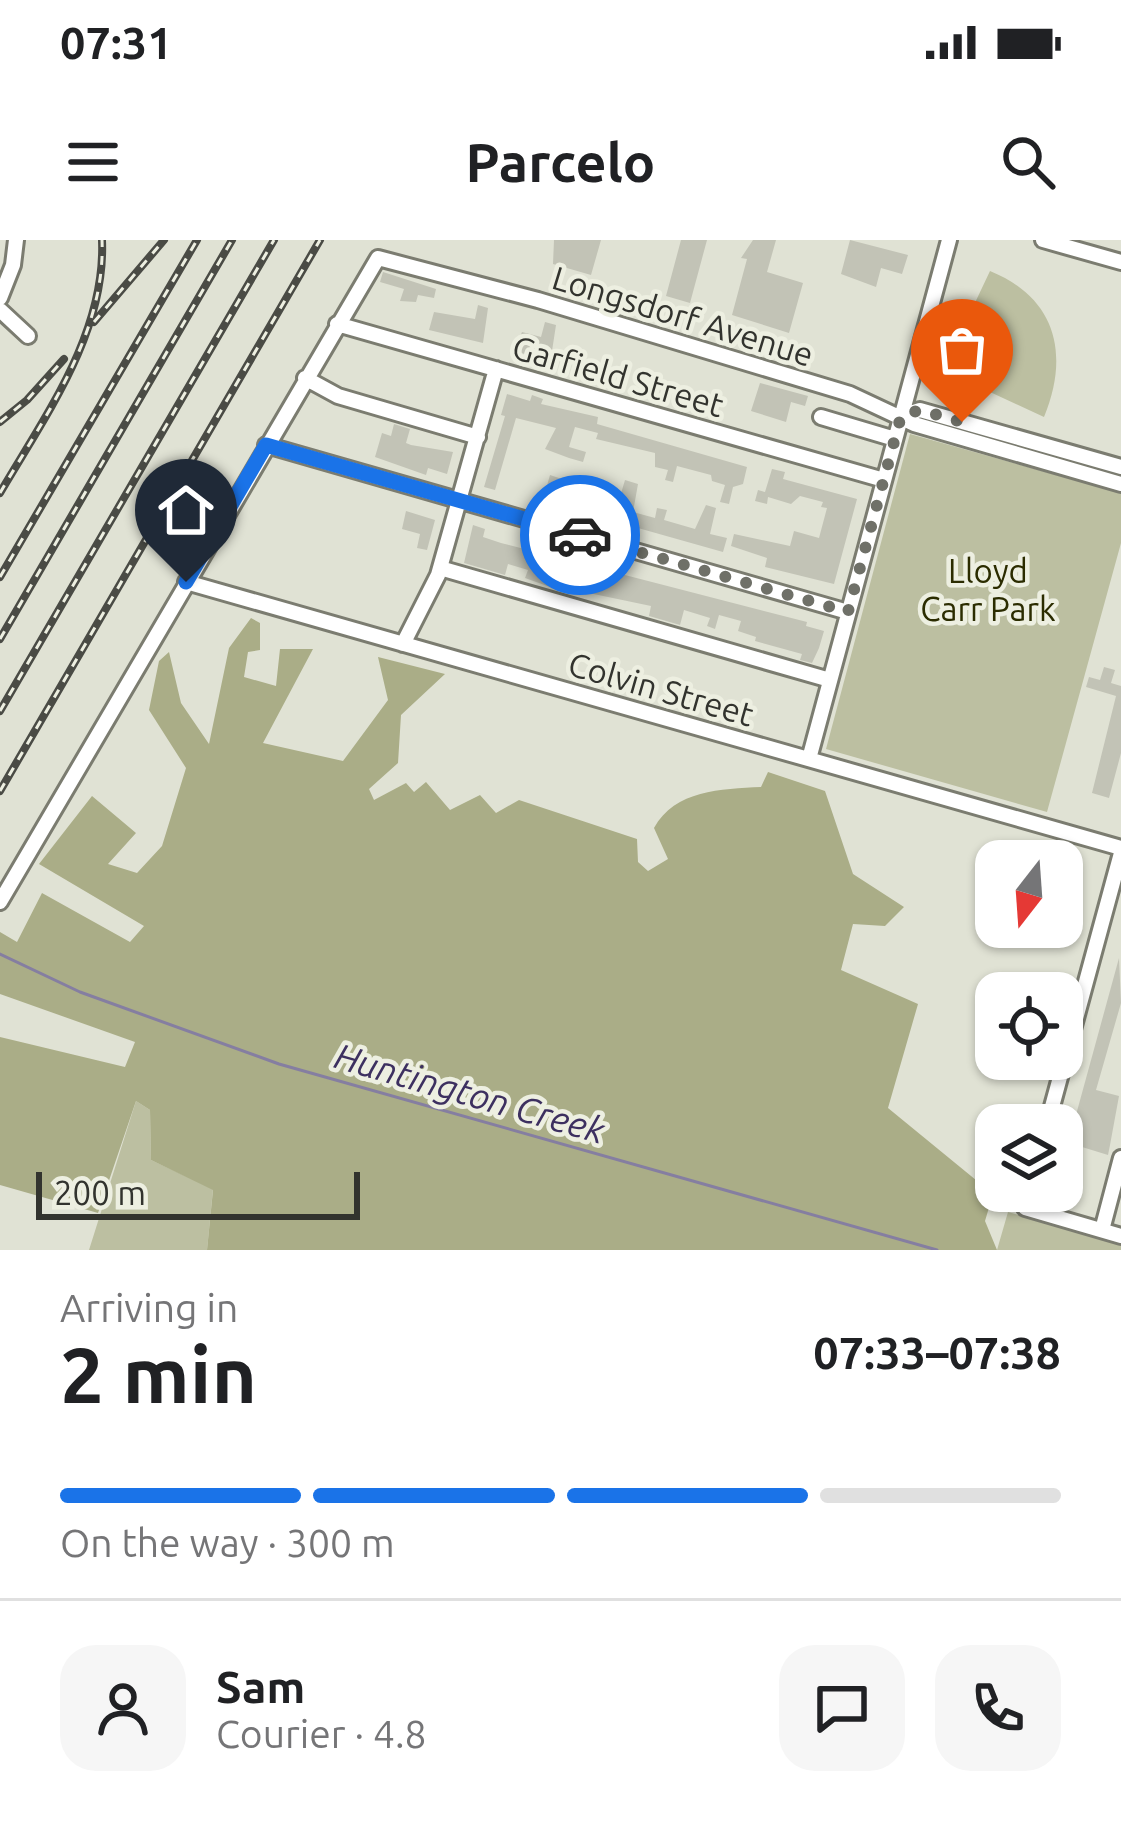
<!DOCTYPE html>
<meta charset="utf-8">
<style>
:root{--surface:#fff;--page:#f6f6f6;--text:#202124;--muted:#757577;--line:#e0e0e0;--accent:#1a73e8}
body{margin:0;font-family:Ubuntu,sans-serif;background:var(--page);color:var(--text);height:100vh;display:flex;flex-direction:column;font-size:45px;white-space:nowrap}
*{box-sizing:border-box;margin:0}
p{font-size:39px;color:var(--muted)}
.icon{flex:none;width:66px;height:66px;fill:none;stroke:currentColor;stroke-width:2;stroke-linecap:round;stroke-linejoin:round}
.map{position:relative;height:1010px;overflow:hidden}
.drawer{display:flex;flex-direction:column;background:var(--surface);flex:1}
.drawer>*{flex:none}
.needle{width:78px;rotate:197deg}
.fabs{position:absolute;left:975px;top:600px;display:grid;gap:24px}
.fabs a{display:grid;place-items:center;width:108px;height:108px;border-radius:24px;background:var(--surface);box-shadow:0 3px 9px #0004;font-size:60px}
.scale{position:absolute;left:36px;bottom:30px;width:324px;box-sizing:border-box;padding-left:12px;border:6px solid #32332e;border-top:0;font-size:33px;line-height:42px;white-space:nowrap;color:#32332e;-webkit-text-stroke:9px #edefe1;paint-order:stroke}
.pin{position:absolute;display:grid;place-items:center;width:102px;height:102px;color:#fff;margin:-123px -51px;border-radius:50% 50% 50% 0;rotate:-45deg;box-shadow:0 0 12px #0007}
.pin .icon{rotate:45deg}
.courier{position:absolute;display:grid;place-items:center;width:120px;height:120px;margin:-60px;border:9px solid #1a73e8;border-radius:50%;background:#fff;color:#222;box-shadow:0 3px 15px #0007}
.overview em{font-style:normal;font-weight:600}
.overview div{display:flex;flex-direction:column-reverse}
.overview{display:flex;align-items:center;justify-content:space-between;height:204px;padding:0 60px}
h1{font-size:78px;font-weight:600;line-height:90px}
.bar{display:grid;grid-template-columns:repeat(4,1fr);gap:18px 12px;align-content:center;height:144px;padding:0 60px}
.bar i{height:15px;border-radius:9px;background:var(--line)}
.bar .on{background:var(--accent)}
.bar p{grid-column:span 4}
.line{display:flex;align-items:center;gap:30px;padding:0 60px;border-top:3px solid var(--line)}
.line div{flex:1}
.round{display:grid;place-items:center;flex:none;width:126px;height:126px;border-radius:36px;background:var(--page)}
.status{display:flex;justify-content:space-between;align-items:center;height:84px;padding:0 60px;background:var(--surface);direction:ltr}
.status svg{height:33px;fill:currentColor}
header{display:flex;justify-content:space-between;align-items:center;height:156px;padding:0 60px;background:var(--surface);font-size:54px;font-weight:600}
.map>svg:first-child{display:block}
.green{fill:#bcbfa1}
.forest{fill:#aaad87}
.lines{fill:none;stroke-linecap:round;stroke-linejoin:round}
.stream{stroke:#857ea1;stroke-width:3}
.building{fill:#c2c3b6}
.minor-casing{stroke:#7b7c70;stroke-width:20}
.minor{stroke:#fff;stroke-width:14}
.rail-casing{stroke:#4a4b45;stroke-width:8}
.rail{stroke:#edefe1;stroke-width:3;stroke-dasharray:9;stroke-linecap:butt}
.done{stroke:#6f7068;stroke-width:12;stroke-dasharray:0 21.6}
.route{stroke:#1a73e8;stroke-width:15}
.labels{text-anchor:middle;stroke-width:9;stroke-linejoin:round;paint-order:stroke}
.street-label{font-size:33px;fill:#32332e;stroke:#edefe1}
.park-label{font-size:33px;fill:#2b2c00;stroke:#edefe1}
.water-label{font-size:36px;font-style:italic;fill:#3d3060;stroke:#edefe1}
</style>
<div class="status"><b>07:31</b><svg viewBox="0 0 49 12"><path d="M0 12V9h3v3zM5 12V6h3v6zM10 12V3h3v9zM15 12V0h3v12zM26 1h20v11H26zM47 4h2v5h-2z"/></svg></div>
<header><svg class="icon" aria-label="menu" viewBox="0 0 24 24"><path d="M4 6h16M4 12h16M4 18h16"/></svg>Parcelo<svg class="icon" aria-label="search" viewBox="0 0 24 24"><circle cx="10" cy="10" r="6"/><path d="M15 15l6 6"/></svg></header>
<div class="map">
<svg width="1121" height="1010" viewBox="0 0 1121 1010">
<rect width="100%" height="100%" fill="#e0e2d4"/>
<path class="green" d="M990 31C1056 58 1070 114 1044 177L949 133 946 124Z
M910 194 1121 253V303L1047 572 826 509Z
M136 861 150 870 151 920 213 949 207 1010H89Z
M1008 972 1121 1003V1010H997Z"/>
<path class="forest" d="M251 378 260 383V410L248 412 244 437 276 446 280 409H313L263 503 343 521 388 460 378 417 445 434 401 475 398 523 369 549 374 560 406 543 414 552 426 542 450 570 480 555 496 573 519 560 637 599 638 622 648 631 668 619 654 588C675 550 721 549 761 547L768 532 825 551 853 634 904 667 885 686 853 684 841 730 918 764 888 868 993 954 985 981 997 1010H207L213 950 151 920 150 870 136 861 98 973 0 945V797L125 827 135 802 0 754V692L17 702 42 653 130 702 144 686 39 624 92 556 136 593 108 624 137 633 162 606 186 528 149 470 159 421 169 412 181 463 209 504 229 408Z"/>
<g class="lines">
<path class="stream" d="M0 714 80 752 279 824 937 1010"/>
</g>
<path class="building" d="M554 0H601L591 35 553 24Z
M681 0H707L690 63 666 56Z
M753 0H776L767 32 803 43 789 93 732 75 747 19 741 18Z
M850 0 908 15 902 34 881 28 876 47 841 34Z
M383 32 436 49 434 58 418 55 416 62 400 61 404 49 380 42Z
M478 65 488 68 483 103 429 90 434 72 475 79Z
M545 82 556 85 550 124 514 110 522 92 541 97Z
M760 143 808 156 805 166 791 162 786 182 751 171Z
M507 154 530 161 532 155 543 159 541 164 598 177 597 184 747 227 743 244 733 247 729 264 720 262 725 245 712 241 711 235 677 226 673 242 665 240 668 230 655 227V213L596 199 598 193 575 187 569 207 586 212 583 222 569 218 545 209 556 188 516 178 495 250 484 247 505 176 501 175Z
M394 184 410 189 406 203 411 205 453 212 447 234 428 228 426 235 375 217 382 193 391 196Z
M772 229 785 232 783 239 857 259 834 344 765 327 767 318 731 306 734 294 790 306 794 291 819 298 827 268 821 267 823 262 800 256 791 264 768 257 767 264 755 261 758 250 765 252Z
M550 235 571 242 568 253 617 267 625 240 638 244 633 272 655 278 657 268 667 270 664 280 695 289 706 265 716 268 710 294 727 298 723 312 560 266 564 254 546 249Z
M406 271 435 280 427 310 417 308 420 294 402 289Z
M473 285 485 289 483 297 501 303 807 382 806 386 824 391 819 408 812 423 800 420 802 414 755 401 756 397 738 391 741 381 719 375 715 389 707 386 710 378 684 370 680 385 649 376 651 366 584 352 586 346 567 341 564 352 525 338 528 330 508 324 505 335 464 323Z
M1104 427 1115 430 1111 443 1121 446V513L1109 558 1092 553 1116 456 1086 447 1089 437 1100 440Z
M1119 718 1121 763 1096 850 1119 856 1110 905 1108 915 1082 907 1071 942 1062 939V926Z"/>
<g class="lines">
<g class="minor-casing">
<path id="minor" d="M1043 0 1121 22
M0 58 13 25 16 0
M0 70 28 96
M337 84 884 240
M305 138 338 156 478 197
M901 176 920 170 1121 227
M821 177 895 199
M266 205 848 372
M440 328 830 440
M186 342 1121 608
M403 404 438 335 496 129
M809 519 949 0
M0 662 378 18 538 60 850 154 914 184 1121 244
M1047 885 1121 613
M1030 951 1025 968 1121 996
M1102 990 1121 918"/>
</g>
<use href="#minor" class="minor"/>
<g class="rail-casing">
<path id="rail" d="M94 82 164 0
M0 182 27 160 64 119
M0 253C45 176 106 93 102 0
M0 337 197 0
M0 399 232 0
M0 471 274 0
M0 551 320 0"/>
</g>
<use href="#rail" class="rail"/>
</g>
<g class="lines">
<path class="done" d="M580 295 848 372 901 176 920 170 962 182"/>
<path class="route" d="M186 342 266 205 580 295"/>
</g>
<g class="labels">
<g class="street-label">
<text transform="translate(683 76) rotate(17)" y="12">Longsdorf Avenue</text>
<text transform="translate(618 136) rotate(16)" y="12">Garfield Street</text>
<text transform="translate(661 449) rotate(16)" y="12">Colvin Street</text>
</g>
<g class="park-label">
<text x="988" y="343">Lloyd<tspan x="988" dy="38">Carr Park</tspan></text>
</g>
<g class="water-label">
<text transform="translate(470 853) rotate(16)" y="13">Huntington Creek</text>
</g>
</g>
</svg>
<div class="fabs">
<a><svg class="needle" viewBox="-14 -14 28 28"><path d="M0-13l5 13h-10z" fill="#e53935"/><path d="M0 13l5-13h-10z" fill="#757577"/></svg></a>
<a><svg class="icon" aria-label="locate" viewBox="0 0 24 24"><circle cx="12" cy="12" r="6"/><path d="M12 2v4M12 18v4M2 12h4M18 12h4"/></svg></a>
<a><svg class="icon" aria-label="layers" viewBox="0 0 24 24"><path d="M12 4l9 5-9 5-9-5zM3 14l9 5 9-5"/></svg></a>
</div>
<div class="scale">200 m</div>
<div class="pin" style="left:962px;top:182px;background:#ea580c"><svg class="icon" aria-label="bag" viewBox="0 0 24 24"><path d="M5 8h14l-1 12H6zM9 8a3 3 0 0 1 6 0"/></svg></div>
<div class="pin" style="left:186px;top:342px;background:#1f2937"><svg class="icon" aria-label="home" viewBox="0 0 24 24"><path d="M3 11l9-7 9 7M6 9v11h12V9"/></svg></div>
<div class="courier" style="left:580px;top:295px"><svg class="icon" aria-label="car" viewBox="0 0 24 24"><path d="M5 17H2v-5l4-1 3-4h7l3 4 3 1v5h-3M9 17h6M6 11h13"/><circle cx="7" cy="17" r="2"/><circle cx="17" cy="17" r="2"/></svg></div>
</div>
<section class="drawer">
<div class="overview"><div><h1>2 min</h1><p>Arriving in</p></div><em>07:33–07:38</em></div>
<div class="bar"><i class="on"></i><i class="on"></i><i class="on"></i><i></i><p>On the way · 300 m</p></div>
<div class="line" style="height:216px"><a class="round"><svg class="icon" aria-label="person" viewBox="0 0 24 24"><circle cx="12" cy="8" r="4"/><path d="M4 21q1-7 8-7t8 7"/></svg></a><div><b>Sam</b><p>Courier · 4.8</p></div><a class="round"><svg class="icon" aria-label="chat" viewBox="0 0 24 24"><path d="M4 5h16v11H9l-5 4z"/></svg></a><a class="round"><svg class="icon" aria-label="phone" viewBox="0 0 24 24"><path d="M5 4h4l2 5-3 2q2 4 5 5l2-3 5 2v4C11 20 4 13 5 4z"/></svg></a></div>
</section>
